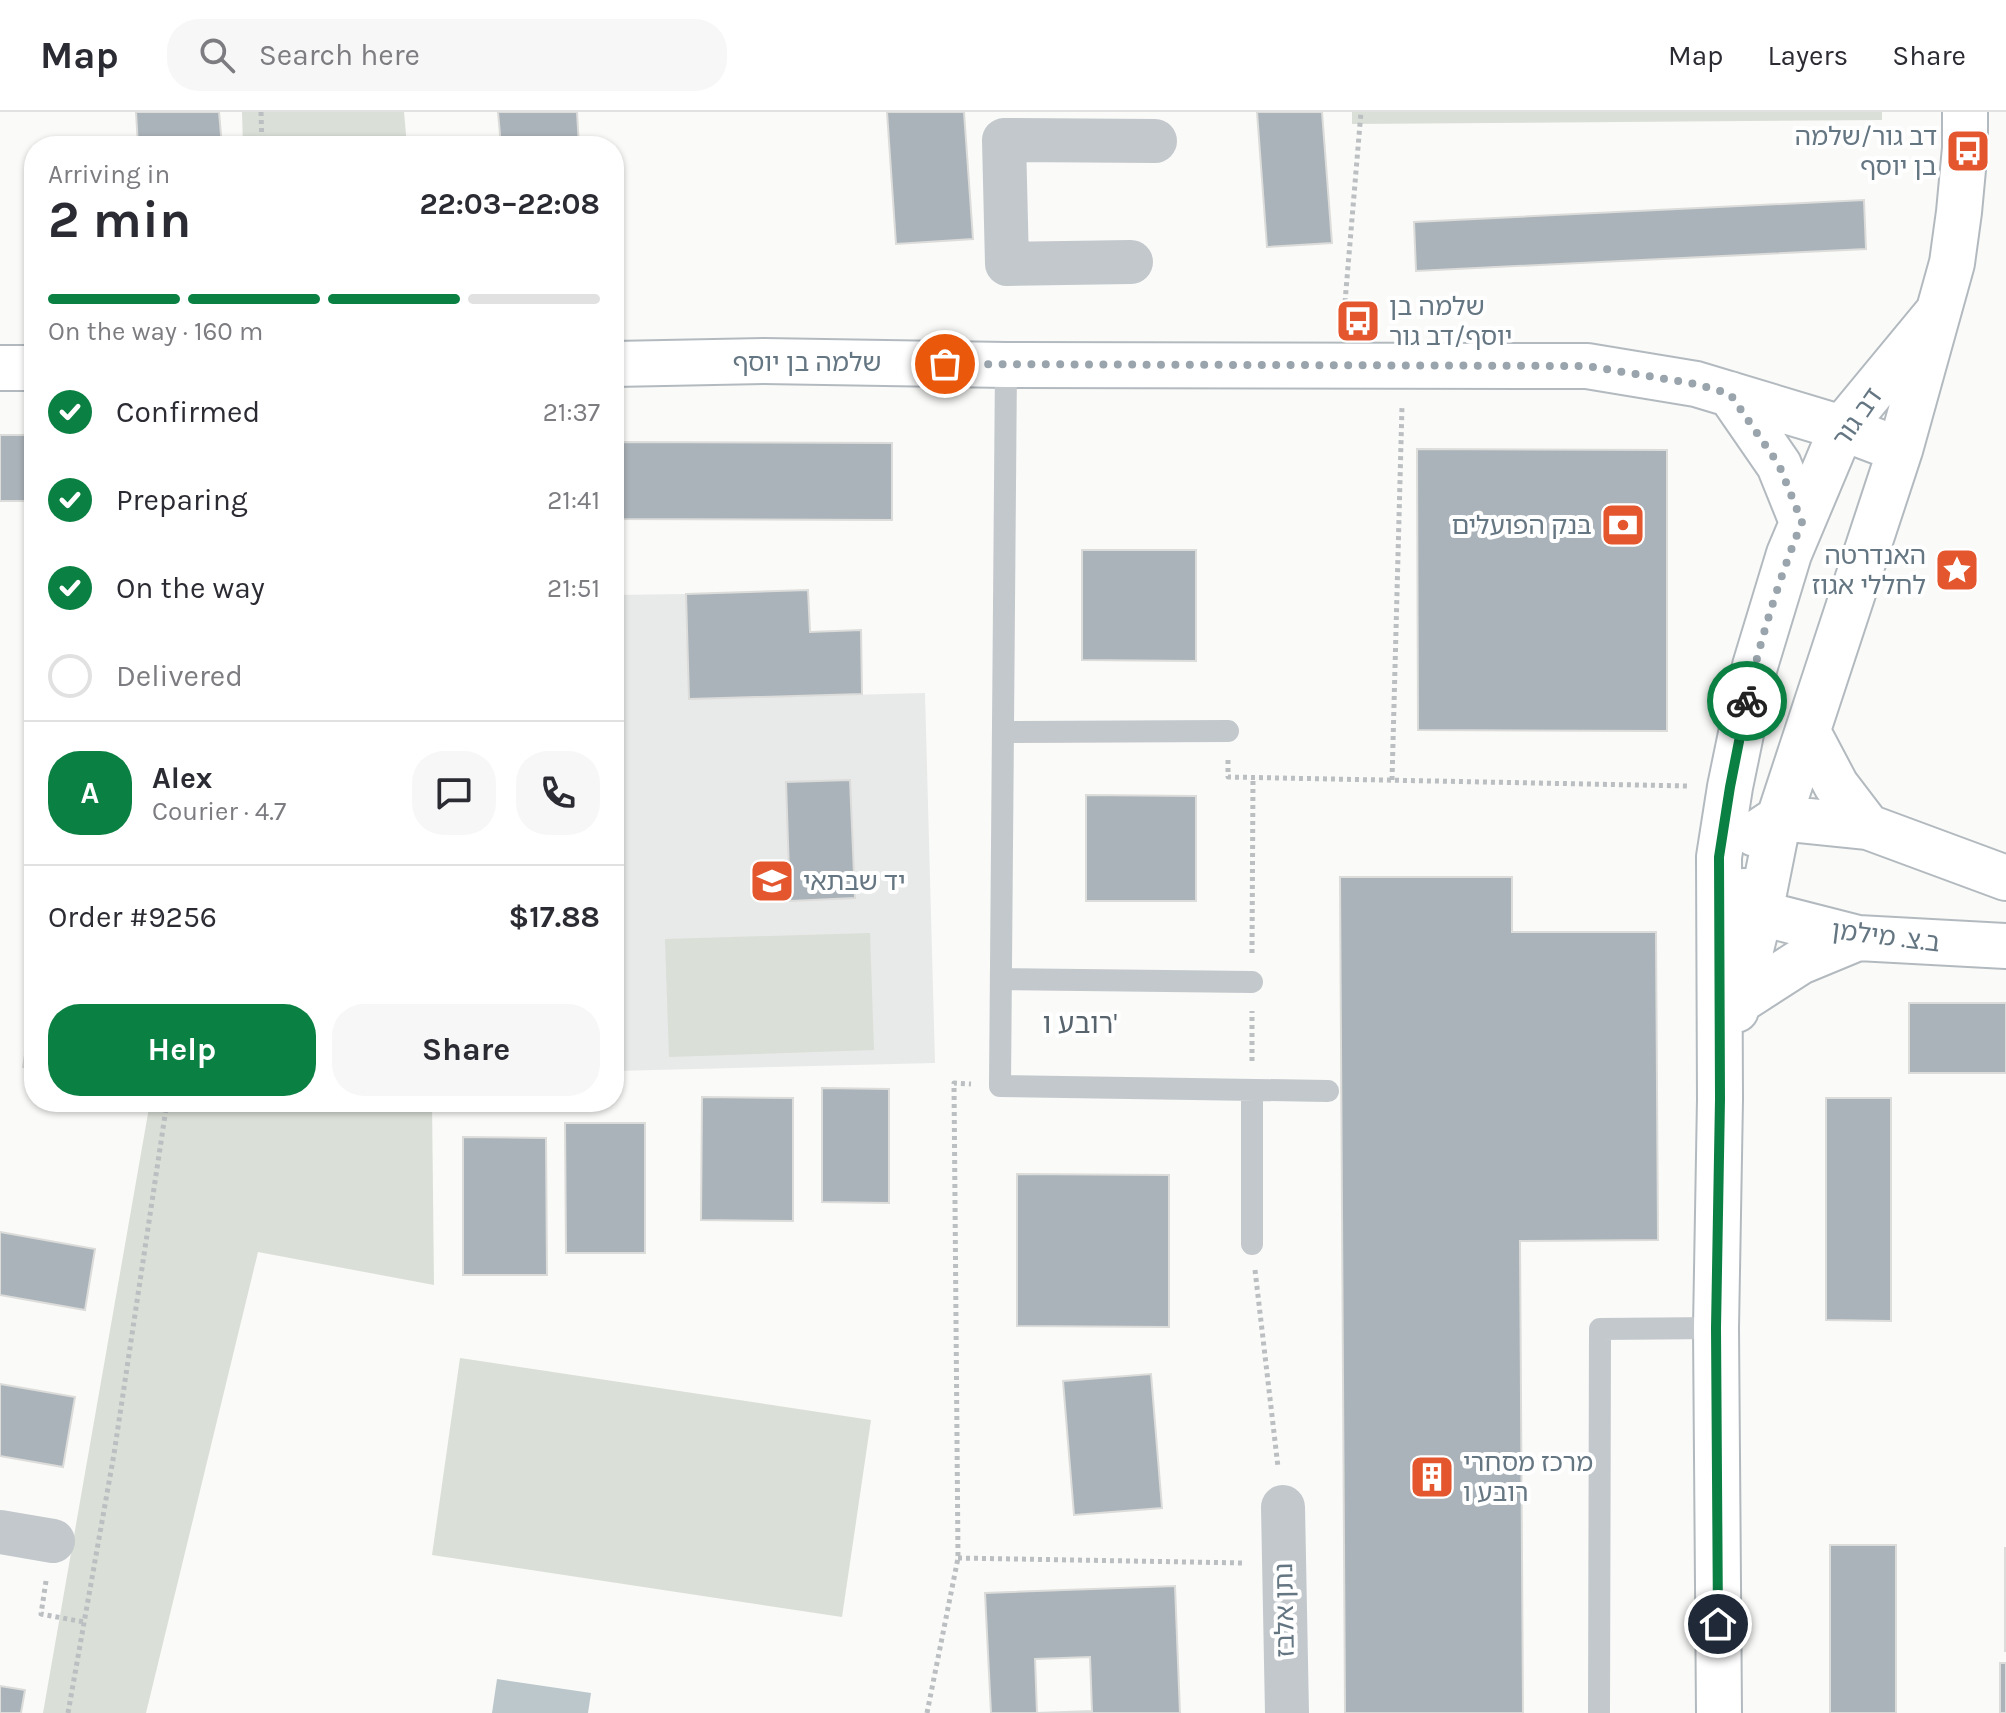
<!DOCTYPE html>
<meta charset="utf-8">
<style>
:root{--surface:#fff;--page:#f7f7f7;--text:#2b2b33;--muted:#7c7c81;--line:#e1e1e2;--accent:#0b8043}
body{margin:0;font-family:Karla,"Noto Sans Hebrew",sans-serif;background:var(--page);color:var(--text);height:100vh;display:flex;flex-direction:column;font-size:30px;white-space:nowrap}
*{box-sizing:border-box;margin:0}
p{font-size:26px;color:var(--muted)}
.icon{flex:none;width:44px;height:44px;fill:none;stroke:currentColor;stroke-width:2;stroke-linecap:round;stroke-linejoin:round}
.map{position:relative;flex:1;overflow:hidden}
.drawer{position:absolute;left:24px;top:24px;width:600px;height:976px;display:flex;flex-direction:column;background:var(--surface);border-radius:32px;box-shadow:0 2px 6px #0004}
.drawer>*{flex:none}
.pin{position:absolute;display:grid;place-items:center;width:68px;height:68px;color:#fff;margin:-34px;border:4px solid #fff;border-radius:50%;box-shadow:0 2px 8px #0007}
.courier{position:absolute;display:grid;place-items:center;width:80px;height:80px;margin:-40px;border:6px solid #0b8043;border-radius:50%;background:#fff;color:#222;box-shadow:0 2px 10px #0007}
.head em{font-style:normal;font-weight:700}
.head div{display:flex;flex-direction:column-reverse}
.head{display:flex;align-items:center;justify-content:space-between;height:136px;padding:0 24px}
h1{font-size:52px;font-weight:700;line-height:60px}
.bar{display:grid;grid-template-columns:repeat(4,1fr);gap:12px 8px;align-content:center;height:96px;padding:0 24px}
.bar i{height:10px;border-radius:6px;background:var(--line)}
.bar .current{background:var(--accent)}
.bar p{grid-column:span 4}
.line{display:flex;align-items:center;gap:20px;padding:0 24px;border-top:2px solid var(--line)}
.line div{flex:1}
.round{display:grid;place-items:center;flex:none;width:84px;height:84px;border-radius:32px;background:var(--page)}
ol{padding:0 24px;list-style:none}
li{display:flex;align-items:center;gap:24px;height:88px}
li p{margin-inline-start:auto}
li .icon{padding:8px;border-radius:50%;background:var(--accent);color:#fff;stroke-width:4}
li:last-child{color:var(--muted)}
li i{width:44px;height:44px;border:4px solid var(--line);border-radius:50%}
.cta{display:flex;gap:16px;margin-top:auto;padding:16px 24px}
.cta a{flex:1;height:92px;border-radius:32px;background:var(--accent);color:#fff;font-size:32px;font-weight:700;line-height:92px;text-align:center}
.cta a+a{background:var(--page);color:var(--text)}
header{display:flex;align-items:center;gap:48px;box-sizing:border-box;height:112px;padding:0 40px;background:var(--surface);border-bottom:2px solid var(--line)}
header strong{font-size:38px}
nav{display:flex;gap:44px;margin-inline-start:auto;font-size:28px}
.search{width:560px;height:72px;background:var(--page);display:flex;align-items:center;gap:20px;box-sizing:border-box;padding:0 28px;border-radius:32px;color:var(--muted);font-size:30px}
.map>svg:first-child{display:block}
.built{fill:#e8e9e9}
.green{fill:#dadfd7}
.water{fill:#bbc7cb}
.building{fill:#aab3b9;stroke:#dcdcda;stroke-width:2;fill-rule:evenodd}
.lines{fill:none;stroke-linecap:round;stroke-linejoin:round}
.secondary-casing{stroke:#b3babf;stroke-width:48}
.path{stroke:#bbbfc2;stroke-width:5;stroke-dasharray:4 4;stroke-linecap:butt}
.lane{stroke:#c3c8cc;stroke-width:22}
.street{stroke:#c3c8cc;stroke-width:44}
.secondary{stroke:#fff;stroke-width:44}
.done{stroke:#99a4ac;stroke-width:8;stroke-dasharray:0 14.4}
.route{stroke:#0b8043;stroke-width:10}
.labels{text-anchor:middle;stroke-width:8;stroke-linejoin:round;paint-order:stroke}
.poi-label{font-size:26px;fill:#657683;stroke:#fff;text-anchor:end}
.street-label{font-size:26px;fill:#657683;stroke:#fff}
.neighbourhood-label{font-size:28px;fill:#57646e;stroke:#fff}
</style>
<header>
<strong>Map</strong>
<div class="search"><svg class="icon" aria-label="search" viewBox="0 0 24 24"><circle cx="10" cy="10" r="6"/><path d="M15 15l6 6"/></svg>Search here</div>
<nav><a>Map</a><a>Layers</a><a>Share</a></nav>
</header>
<div class="map">
<svg width="2006" height="1601" viewBox="0 0 2006 1601">
<rect width="100%" height="100%" fill="#fafaf8"/>
<path class="built" d="M686 482 689 587 925 581 935 951 614 959V483Z"/>
<path class="green" d="M242 0H404L407 34H243Z
M1352 0H1882V8L1352 12Z
M870 821 874 938 669 945 665 827Z
M150 990H432L434 1173 258 1140 146 1601H43Z
M460 1246 871 1308 842 1505 432 1443Z"/>
<path class="water" d="M497 1567 591 1581 588 1601H492Z"/>
<path class="building" d="M136 0H219L222 34H138Z
M498 0H577L579 34H501Z
M887 0H964L973 127 896 132Z
M1257 0H1322L1332 131 1267 135Z
M1864 88 1866 137 1416 159 1414 110Z
M0 323H34V389H0Z
M614 330 892 331V408L614 407Z
M1417 337 1667 338V619L1418 618Z
M1082 438H1196V549L1082 548Z
M808 478 810 520 861 518 862 582 689 587 686 482Z
M30 598H34V699H27Z
M850 668 855 786 790 789 786 670Z
M1086 683 1196 684V789H1086Z
M1340 765H1512V820H1656L1658 1128 1520 1129 1523 1601H1345Z
M1909 891H2006V961H1909Z
M33 893H34V957L23 955Z
M822 976 889 977V1091L822 1090Z
M702 985 793 986V1109L701 1108Z
M1826 986H1891V1209L1826 1208Z
M565 1011H645V1141H566Z
M463 1025 546 1026 547 1163H463Z
M1017 1062 1169 1063V1215L1017 1214Z
M0 1120 95 1137 85 1198 0 1183Z
M1151 1262 1162 1396 1074 1403 1063 1269Z
M0 1272 75 1285 63 1355 0 1344Z
M1830 1433H1896V1601H1830Z
M2005 1436H2006V1539H2005Z
M1175 1474 1180 1601H991L985 1481ZM1090 1545 1092 1599 1037 1601 1035 1547Z
M2000 1551H2006V1601H2000Z
M0 1574 25 1578 21 1601H0Z"/>
<g class="lines">
<g class="secondary-casing">
<path id="secondary" d="M614 252 764 249 1006 253 1587 254 1696 272 1842 316 1900 338
M0 256H34
M1730 282 1779 353 1802 410
M1808 620 1836 673 1868 715
M1755 722 1779 706 1868 715 2006 766
M1744 779 1760 801 1858 826 2006 834
M1738 890 1800 850 1858 826
M1736 898 1760 801 1779 706 1900 338 1952 151 1959 100 1965 36V0
M1719 1601 1716 1216 1720 987 1719 745 1730 675 1755 554 1789 442 1842 316 1937 201"/>
</g>
<path class="path" d="M261 0 262 34
M1343 214 1361 0
M1228 648V665L1689 674
M1392 668 1402 294
M1252 841 1253 666
M1252 949V899
M1255 1158 1278 1355
M958 1446 1245 1451
M46 1469 41 1502 84 1510
M68 1601 114 1342 167 990
M927 1601 958 1446 954 971 971 972"/>
<path class="lane" d="M1006 253 1000 974 1328 979
M1003 620 1228 619
M1001 867 1252 870
M1252 978V1132
M1599 1601 1600 1217 1716 1216"/>
<path class="street" d="M1131 150 1007 152 1004 28 1155 29
M1283 1395 1287 1601
M0 1420 53 1429"/>
<use href="#secondary" class="secondary"/>
</g>
<g class="lines">
<path class="done" d="M945 252 1587 254 1696 272 1730 282 1779 353 1802 410C1779 467 1760 528 1747 589"/>
<path class="route" d="M1718 1512 1716 1216 1720 987 1719 745 1730 675 1747 589"/>
</g>
<defs>
<g id="bus-square" transform="scale(2.3)"><rect x="-9" y="-9" width="18" height="18" rx="4" fill="#e4572e" stroke="#fff"/><path d="M-5-6H5V4H4V6H2V4H-2V6H-4V4H-5ZM-3.5-4V0h7V-4ZM-3.5 1.2v1.5H-2V1.2ZM2 1.2v1.5H3.5V1.2Z" fill="#fff"/></g>
<g id="bank-square" transform="scale(2.3)"><rect x="-9" y="-9" width="18" height="18" rx="4" fill="#e4572e" stroke="#fff"/><path d="M-6-4H6V4H-6ZM0-2.3a2.3 2.3 0 1 0 0 4.6a2.3 2.3 0 1 0 0-4.6Z" fill="#fff"/></g>
<g id="sight-square" transform="scale(2.3)"><rect x="-9" y="-9" width="18" height="18" rx="4" fill="#e4572e" stroke="#fff"/><path d="M0-6L1.8-2.2L6-1.7L2.9 1.2L3.7 5.4L0 3.3L-3.7 5.4L-2.9 1.2L-6-1.7L-1.8-2.2Z" fill="#fff"/></g>
<g id="school-square" transform="scale(2.3)"><rect x="-9" y="-9" width="18" height="18" rx="4" fill="#e4572e" stroke="#fff"/><path d="M0-5L7-2L0 1L-7-2ZM-4 1L0 2.5L4 1V4Q0 6-4 4Z" fill="#fff"/></g>
<g id="building-square" transform="scale(2.3)"><rect x="-9" y="-9" width="18" height="18" rx="4" fill="#e4572e" stroke="#fff"/><path d="M-4-6H4V6H1V3H-1V6H-4ZM-2.5-4.3h1.7v1.8h-1.7ZM.8-4.3h1.7v1.8H.8ZM-2.5-1h1.7V.8h-1.7ZM.8-1h1.7V.8H.8Z" fill="#fff"/></g>
</defs>
<g fill-rule="evenodd">
<use href="#bus-square" x="1968" y="39"/>
<use href="#bus-square" x="1358" y="209"/>
<use href="#bank-square" x="1623" y="413"/>
<use href="#sight-square" x="1957" y="458"/>
<use href="#school-square" x="772" y="769"/>
<use href="#building-square" x="1432" y="1365"/>
</g>
<g class="labels">
<g class="poi-label">
<text x="1937" y="33">דב גור/שלמה<tspan x="1937" dy="30">בן יוסף</tspan></text>
<text x="1389" y="203" text-anchor="start">שלמה בן<tspan x="1389" dy="30">יוסף/דב גור</tspan></text>
<text x="1592" y="422">בנק הפועלים</text>
<text x="1926" y="452">האנדרטה<tspan x="1926" dy="30">לחללי אגוז</tspan></text>
<text x="803" y="778" text-anchor="start">יד שבתאי</text>
<text x="1463" y="1359" text-anchor="start">מרכז מסחרי<tspan x="1463" dy="30">רובע ו</tspan></text>
</g>
<g class="street-label">
<text x="807" y="259">שלמה בן יוסף</text>
<text transform="translate(1857 305) rotate(-55)" y="9">דב גור</text>
<text transform="translate(1886 824) rotate(7)" y="9">ב.צ. מילמן</text>
<text transform="translate(1284 1498) rotate(-91)" y="9">נתן אלבז</text>
</g>
<g class="neighbourhood-label">
<text x="1080" y="921">רובע ו'</text>
</g>
</g>
</svg>
<div class="pin" style="left:945px;top:252px;background:#ea580c"><svg class="icon" aria-label="bag" viewBox="0 0 24 24"><path d="M5 8h14l-1 12H6zM9 8a3 3 0 0 1 6 0"/></svg></div>
<div class="pin" style="left:1718px;top:1512px;background:#1f2937"><svg class="icon" aria-label="home" viewBox="0 0 24 24"><path d="M3 11l9-7 9 7M6 9v11h12V9"/></svg></div>
<div class="courier" style="left:1747px;top:589px"><svg class="icon" aria-label="bike" viewBox="0 0 24 24"><circle cx="6" cy="16" r="4"/><circle cx="18" cy="16" r="4"/><path d="M6 16l4-8h5l3 8M10 8l3 8H6M13 5h3"/></svg></div>
<section class="drawer">
<div class="head"><div><h1>2 min</h1><p>Arriving in</p></div><em>22:03–22:08</em></div>
<div class="bar"><i class="current"></i><i class="current"></i><i class="current"></i><i></i><p>On the way · 160 m</p></div>
<ol>
<li><svg class="icon" aria-label="check" viewBox="0 0 24 24"><path d="M5 12l5 5 9-10"/></svg>Confirmed<p>21:37</p></li>
<li><svg class="icon" aria-label="check" viewBox="0 0 24 24"><path d="M5 12l5 5 9-10"/></svg>Preparing<p>21:41</p></li>
<li><svg class="icon" aria-label="check" viewBox="0 0 24 24"><path d="M5 12l5 5 9-10"/></svg>On the way<p>21:51</p></li>
<li><i></i>Delivered</li>
</ol>
<div class="line" style="height:144px"><b class="round" style="background:var(--accent);color:#fff">A</b><div><b>Alex</b><p>Courier · 4.7</p></div><a class="round"><svg class="icon" aria-label="chat" viewBox="0 0 24 24"><path d="M4 5h16v11H9l-5 4z"/></svg></a><a class="round"><svg class="icon" aria-label="phone" viewBox="0 0 24 24"><path d="M5 4h4l2 5-3 2q2 4 5 5l2-3 5 2v4C11 20 4 13 5 4z"/></svg></a></div>
<div class="line" style="height:104px"><div>Order #9256</div><b>$17.88</b></div>
<div class="cta"><a>Help</a><a>Share</a></div>
</section>
</div>
